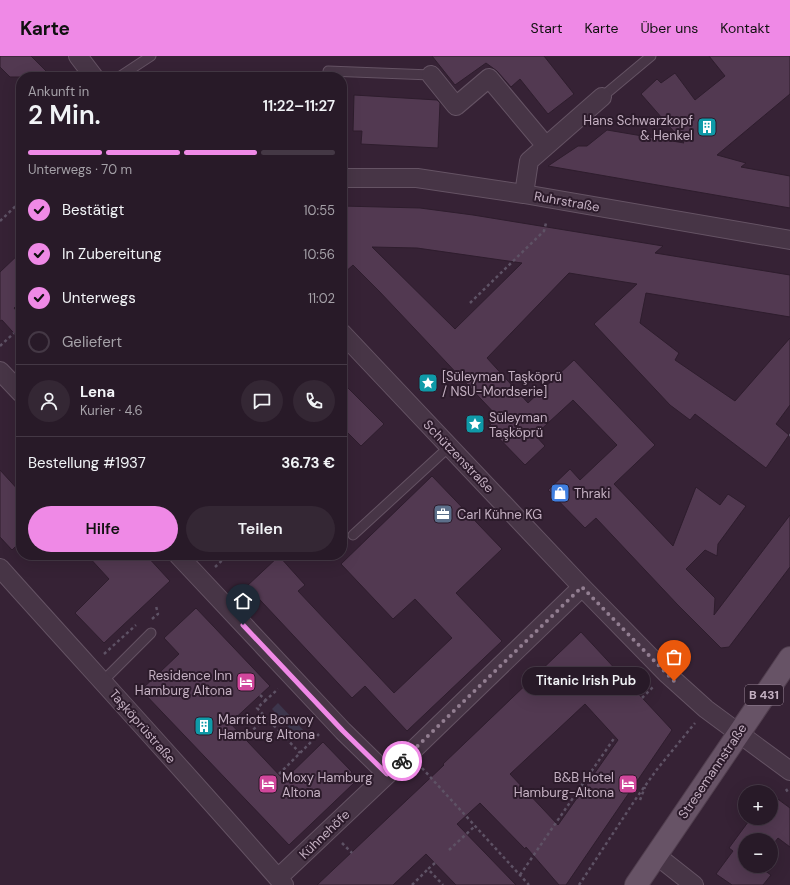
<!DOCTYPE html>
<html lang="de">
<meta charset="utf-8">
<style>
:root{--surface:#281a28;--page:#342734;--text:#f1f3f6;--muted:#a5a1a8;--line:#443845;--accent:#ef89e6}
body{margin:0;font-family:"DM Sans",sans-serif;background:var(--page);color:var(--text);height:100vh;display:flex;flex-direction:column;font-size:15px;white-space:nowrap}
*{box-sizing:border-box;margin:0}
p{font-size:13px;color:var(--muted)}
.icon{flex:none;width:22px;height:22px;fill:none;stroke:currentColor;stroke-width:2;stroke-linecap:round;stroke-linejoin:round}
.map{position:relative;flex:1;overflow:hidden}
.details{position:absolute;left:16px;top:16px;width:331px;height:488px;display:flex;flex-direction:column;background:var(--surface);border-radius:16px;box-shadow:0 4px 16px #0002,0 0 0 1px var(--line)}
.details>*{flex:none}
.controls{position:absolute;left:738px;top:729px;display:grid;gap:8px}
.controls a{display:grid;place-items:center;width:40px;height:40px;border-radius:50%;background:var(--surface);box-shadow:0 4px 16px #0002,0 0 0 1px var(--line);font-size:20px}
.pin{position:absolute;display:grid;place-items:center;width:34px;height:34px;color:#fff;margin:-41px -17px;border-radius:50% 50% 50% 0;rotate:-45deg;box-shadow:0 0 4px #0007}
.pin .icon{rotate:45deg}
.courier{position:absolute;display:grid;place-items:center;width:40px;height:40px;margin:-20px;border:3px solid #ef89e6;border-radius:50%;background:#fff;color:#222;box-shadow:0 1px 5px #0007}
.bubble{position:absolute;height:28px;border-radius:14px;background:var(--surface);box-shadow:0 4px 16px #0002,0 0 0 1px var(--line);font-size:13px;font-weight:600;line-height:28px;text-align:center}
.overview em{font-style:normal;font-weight:600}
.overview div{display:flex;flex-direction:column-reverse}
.overview{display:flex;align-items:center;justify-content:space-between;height:68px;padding:0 12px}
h1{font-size:26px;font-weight:600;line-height:30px}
.bar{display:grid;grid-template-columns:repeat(4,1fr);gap:6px 4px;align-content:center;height:48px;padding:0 12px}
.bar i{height:5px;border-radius:3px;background:var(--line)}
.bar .current{background:var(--accent)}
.bar p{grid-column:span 4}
.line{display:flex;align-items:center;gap:10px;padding:0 12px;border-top:1px solid var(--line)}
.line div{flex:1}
.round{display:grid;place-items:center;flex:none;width:42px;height:42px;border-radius:21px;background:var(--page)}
ol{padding:0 12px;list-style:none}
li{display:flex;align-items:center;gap:12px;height:44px}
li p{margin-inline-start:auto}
li .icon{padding:4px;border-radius:50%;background:var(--accent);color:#111;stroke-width:4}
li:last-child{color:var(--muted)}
li i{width:22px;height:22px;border:2px solid var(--line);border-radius:50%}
.button{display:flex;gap:8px;margin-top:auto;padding:8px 12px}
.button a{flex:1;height:46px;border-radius:24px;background:var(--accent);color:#111;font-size:16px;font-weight:600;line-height:46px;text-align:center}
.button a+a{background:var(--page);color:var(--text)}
header{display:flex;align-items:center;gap:24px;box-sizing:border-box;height:56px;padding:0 20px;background:var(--accent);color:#111}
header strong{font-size:19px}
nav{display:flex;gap:22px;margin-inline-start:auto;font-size:14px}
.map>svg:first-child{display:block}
.green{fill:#3d364c}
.building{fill:#523951;stroke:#2e1d2d;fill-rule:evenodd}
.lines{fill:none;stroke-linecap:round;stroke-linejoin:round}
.service-casing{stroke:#655364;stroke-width:11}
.minor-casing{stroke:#655364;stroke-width:20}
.primary-casing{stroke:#513f4f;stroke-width:24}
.path{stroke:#5e5265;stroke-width:2.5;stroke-dasharray:3 3;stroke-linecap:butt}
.service{stroke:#473546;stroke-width:9}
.minor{stroke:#473546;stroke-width:18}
.primary{stroke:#675366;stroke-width:22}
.done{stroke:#927e91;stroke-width:4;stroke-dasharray:0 7.2}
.route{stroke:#ef89e6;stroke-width:5}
.labels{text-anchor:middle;stroke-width:4;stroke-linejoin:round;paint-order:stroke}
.shield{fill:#2c1b2b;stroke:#968395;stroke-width:1}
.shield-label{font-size:12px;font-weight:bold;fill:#c4b0c2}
.poi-label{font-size:13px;fill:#c4b0c2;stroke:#2c1b2b;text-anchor:start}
.street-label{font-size:13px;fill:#c4b0c2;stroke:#2c1b2b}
</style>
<header>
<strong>Karte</strong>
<nav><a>Start</a><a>Karte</a><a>Über uns</a><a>Kontakt</a></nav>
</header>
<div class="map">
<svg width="790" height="829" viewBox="0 0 790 829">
<rect width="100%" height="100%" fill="#362235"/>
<path class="green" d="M278 647 306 677 300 684 272 653Z"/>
<path class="building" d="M0 0H31L52 21H10L0 11Z
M432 0H544L574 38 548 58 520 23 511 31 497 15 486 7 455 29Z
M709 0H790V38L717 99 746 107 741 111 790 120V152L548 110 578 90H587L607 74 684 87 641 38 657 23 661 27 675 17 695 44 725 20Z
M354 39 437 44 440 47 438 92 361 88 362 75H353Z
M342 150 420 152 473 159 663 190 655 197 790 219V261L646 237 640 267 679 297 675 304 735 345 790 282V349L776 368 789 379 766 412 695 358 690 364 670 349 594 268 637 228 569 217 487 302 528 347 574 304 655 389 614 428 673 490 696 431 720 449 728 438 746 450 718 488 717 500 705 494 686 513 715 542 714 559 790 459V511L729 591 721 592 677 548 596 462 585 472 548 434 570 413 580 424 617 389 573 344 535 379 545 390 525 409 488 371 498 361 379 235 353 209 342 219ZM372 191 417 192 522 207 455 273Z
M21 196V246L14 252 21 260V285L2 264 0 265V216Z
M342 326 384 368 361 390 342 371Z
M0 414 21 437V485L12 494 0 481Z
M432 420 502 493 456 537 502 585 407 675 365 630 352 642 247 530 279 500 305 529 298 535 394 637 452 582 415 543 393 563 341 508Z
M87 499H146L170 525 104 587 75 557 109 523Z
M196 552 270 630 230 667 284 724 323 686 352 716 347 721 354 727 289 789 141 634 179 598 164 582Z
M581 576 672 674 566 829H559L526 791 525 793 480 747 457 768 516 829H456L426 798 393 829H317L444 709 443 708ZM585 648 618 684 558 769 510 718Z
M771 738 790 752V791L778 782 771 791V784H745V810H758L771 819 763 829H732L716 818 733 795 729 792 751 762H771Z"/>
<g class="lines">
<g class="service-casing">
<path id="service" d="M328 15 431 19
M119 21 151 0
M602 41 651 0
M353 479 450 390
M103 625 151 577"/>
</g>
<g class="minor-casing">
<path id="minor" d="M78 0 94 21
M431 19 456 50 489 22 546 90
M342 122H417L524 138 790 184
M524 138 529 105 602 41
M342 277 582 531 666 617 706 653 790 715
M0 315 21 337
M178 499 343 675 387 718
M0 512C95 618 191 722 284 829
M656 799 694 829
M278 822 408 699 582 531"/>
</g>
<g class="primary-casing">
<path id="primary" d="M636 829 790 602"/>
</g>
<path class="path" d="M0 165 21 145
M470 247 544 175 546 167
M0 290 14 277
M789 379H790
M215 511 228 499
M152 563 158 558 156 550
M104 598 136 569
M260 639 266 644 278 633
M642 642 653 631
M266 644 257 652 300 697
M244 681 267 662
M422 712 529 829
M279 718 319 678
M786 733 789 738
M640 744 645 731
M342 787 352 797
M449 794 475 770
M435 807 428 813 443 829
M520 819 615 681
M412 829 428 813
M579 829 637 741 658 712 695 667"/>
<use href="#service" class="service"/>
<use href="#minor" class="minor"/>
<use href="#primary" class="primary"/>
</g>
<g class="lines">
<path class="done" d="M402 705 582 531 674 625"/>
<path class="route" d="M243 569 343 675 387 718 402 705"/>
</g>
<defs>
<g id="building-square" transform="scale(1)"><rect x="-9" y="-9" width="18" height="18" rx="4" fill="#0f9aa8" stroke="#2c1b2b"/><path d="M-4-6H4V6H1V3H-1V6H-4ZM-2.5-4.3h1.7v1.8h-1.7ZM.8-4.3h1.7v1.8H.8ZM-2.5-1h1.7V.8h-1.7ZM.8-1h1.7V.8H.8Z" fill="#fff"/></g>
<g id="sight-square" transform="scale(1)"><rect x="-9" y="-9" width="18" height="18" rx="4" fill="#0f9aa8" stroke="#2c1b2b"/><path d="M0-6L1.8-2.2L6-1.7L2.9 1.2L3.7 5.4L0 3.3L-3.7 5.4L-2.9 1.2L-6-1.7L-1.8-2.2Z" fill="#fff"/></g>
<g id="shop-square" transform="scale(1)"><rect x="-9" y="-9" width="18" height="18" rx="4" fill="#3f7fe0" stroke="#2c1b2b"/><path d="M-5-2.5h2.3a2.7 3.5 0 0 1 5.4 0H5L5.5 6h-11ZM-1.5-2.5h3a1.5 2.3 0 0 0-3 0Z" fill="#fff"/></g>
<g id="office-square" transform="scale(1)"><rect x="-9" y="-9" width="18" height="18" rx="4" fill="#5c6f8a" stroke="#2c1b2b"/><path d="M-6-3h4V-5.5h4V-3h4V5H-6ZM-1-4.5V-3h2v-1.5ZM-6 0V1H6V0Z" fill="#fff"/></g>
<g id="hotel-square" transform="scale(1)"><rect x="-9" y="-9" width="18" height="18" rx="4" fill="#d1479c" stroke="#2c1b2b"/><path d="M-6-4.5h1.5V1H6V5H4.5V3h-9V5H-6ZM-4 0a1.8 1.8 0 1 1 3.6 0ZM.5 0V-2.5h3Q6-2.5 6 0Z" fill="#fff"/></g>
</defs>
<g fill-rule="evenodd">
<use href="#building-square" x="707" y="71"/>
<use href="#sight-square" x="428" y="327"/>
<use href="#sight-square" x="475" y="368"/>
<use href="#shop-square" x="560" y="437"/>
<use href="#office-square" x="443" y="458"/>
<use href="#hotel-square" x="246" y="626"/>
<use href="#building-square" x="204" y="670"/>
<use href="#hotel-square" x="268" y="728"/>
<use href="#hotel-square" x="628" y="728"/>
</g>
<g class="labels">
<rect class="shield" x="745" y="629" width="38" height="20" rx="3"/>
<g class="shield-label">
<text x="764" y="643">B 431</text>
</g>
<g class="poi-label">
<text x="693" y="69" text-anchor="end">Hans Schwarzkopf<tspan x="693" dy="15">&amp; Henkel</tspan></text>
<text x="442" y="325">[Süleyman Taşköprü<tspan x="442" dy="15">/ NSU-Mordserie]</tspan></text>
<text x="489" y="366">Süleyman<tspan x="489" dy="15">Taşköprü</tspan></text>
<text x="574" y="442">Thraki</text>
<text x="457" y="463">Carl Kühne KG</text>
<text x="232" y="624" text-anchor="end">Residence Inn<tspan x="232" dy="15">Hamburg Altona</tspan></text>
<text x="218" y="668">Marriott Bonvoy<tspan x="218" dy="15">Hamburg Altona</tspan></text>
<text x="282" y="726">Moxy Hamburg<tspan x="282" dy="15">Altona</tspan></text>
<text x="614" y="726" text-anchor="end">B&amp;B Hotel<tspan x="614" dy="15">Hamburg-Altona</tspan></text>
</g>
<g class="street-label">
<text transform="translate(567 145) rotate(10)" y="5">Ruhrstraße</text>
<text transform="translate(459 400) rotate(46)" y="5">Schützenstraße</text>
<text transform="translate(143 670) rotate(49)" y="5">Taşköprüstraße</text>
<text transform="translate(712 715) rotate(-56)" y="5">Stresemannstraße</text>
<text transform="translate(324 778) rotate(-44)" y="5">Kühnehöfe</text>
</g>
</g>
</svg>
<div class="controls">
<a>+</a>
<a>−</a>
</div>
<div class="pin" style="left:674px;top:625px;background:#ea580c"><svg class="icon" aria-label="bag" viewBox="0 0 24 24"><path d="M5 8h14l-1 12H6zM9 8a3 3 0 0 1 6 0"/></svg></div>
<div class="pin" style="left:243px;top:569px;background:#1f2937"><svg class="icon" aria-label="home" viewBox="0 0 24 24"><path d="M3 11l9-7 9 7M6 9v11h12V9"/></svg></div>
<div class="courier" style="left:402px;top:705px"><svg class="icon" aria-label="bike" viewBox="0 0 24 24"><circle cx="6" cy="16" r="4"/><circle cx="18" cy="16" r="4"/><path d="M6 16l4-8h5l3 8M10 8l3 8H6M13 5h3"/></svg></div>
<div class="bubble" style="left:522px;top:611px;width:128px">Titanic Irish Pub</div>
<section class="details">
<div class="overview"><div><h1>2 Min.</h1><p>Ankunft in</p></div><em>11:22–11:27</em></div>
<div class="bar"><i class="current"></i><i class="current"></i><i class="current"></i><i></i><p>Unterwegs · 70 m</p></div>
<ol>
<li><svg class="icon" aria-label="check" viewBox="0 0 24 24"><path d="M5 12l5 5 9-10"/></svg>Bestätigt<p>10:55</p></li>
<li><svg class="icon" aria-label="check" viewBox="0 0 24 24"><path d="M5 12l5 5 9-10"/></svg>In Zubereitung<p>10:56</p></li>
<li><svg class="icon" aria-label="check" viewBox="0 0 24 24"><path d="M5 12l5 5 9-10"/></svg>Unterwegs<p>11:02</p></li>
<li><i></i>Geliefert</li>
</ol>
<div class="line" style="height:72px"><a class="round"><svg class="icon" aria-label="person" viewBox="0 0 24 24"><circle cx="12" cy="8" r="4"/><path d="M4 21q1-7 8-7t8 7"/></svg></a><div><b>Lena</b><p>Kurier · 4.6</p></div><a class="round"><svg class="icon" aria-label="chat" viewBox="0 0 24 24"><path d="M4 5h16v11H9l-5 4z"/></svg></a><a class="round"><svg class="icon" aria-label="phone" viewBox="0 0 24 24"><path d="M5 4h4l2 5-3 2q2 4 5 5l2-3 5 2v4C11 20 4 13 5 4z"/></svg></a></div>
<div class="line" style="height:52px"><div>Bestellung #1937</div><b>36.73 €</b></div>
<div class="button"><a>Hilfe</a><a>Teilen</a></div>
</section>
</div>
